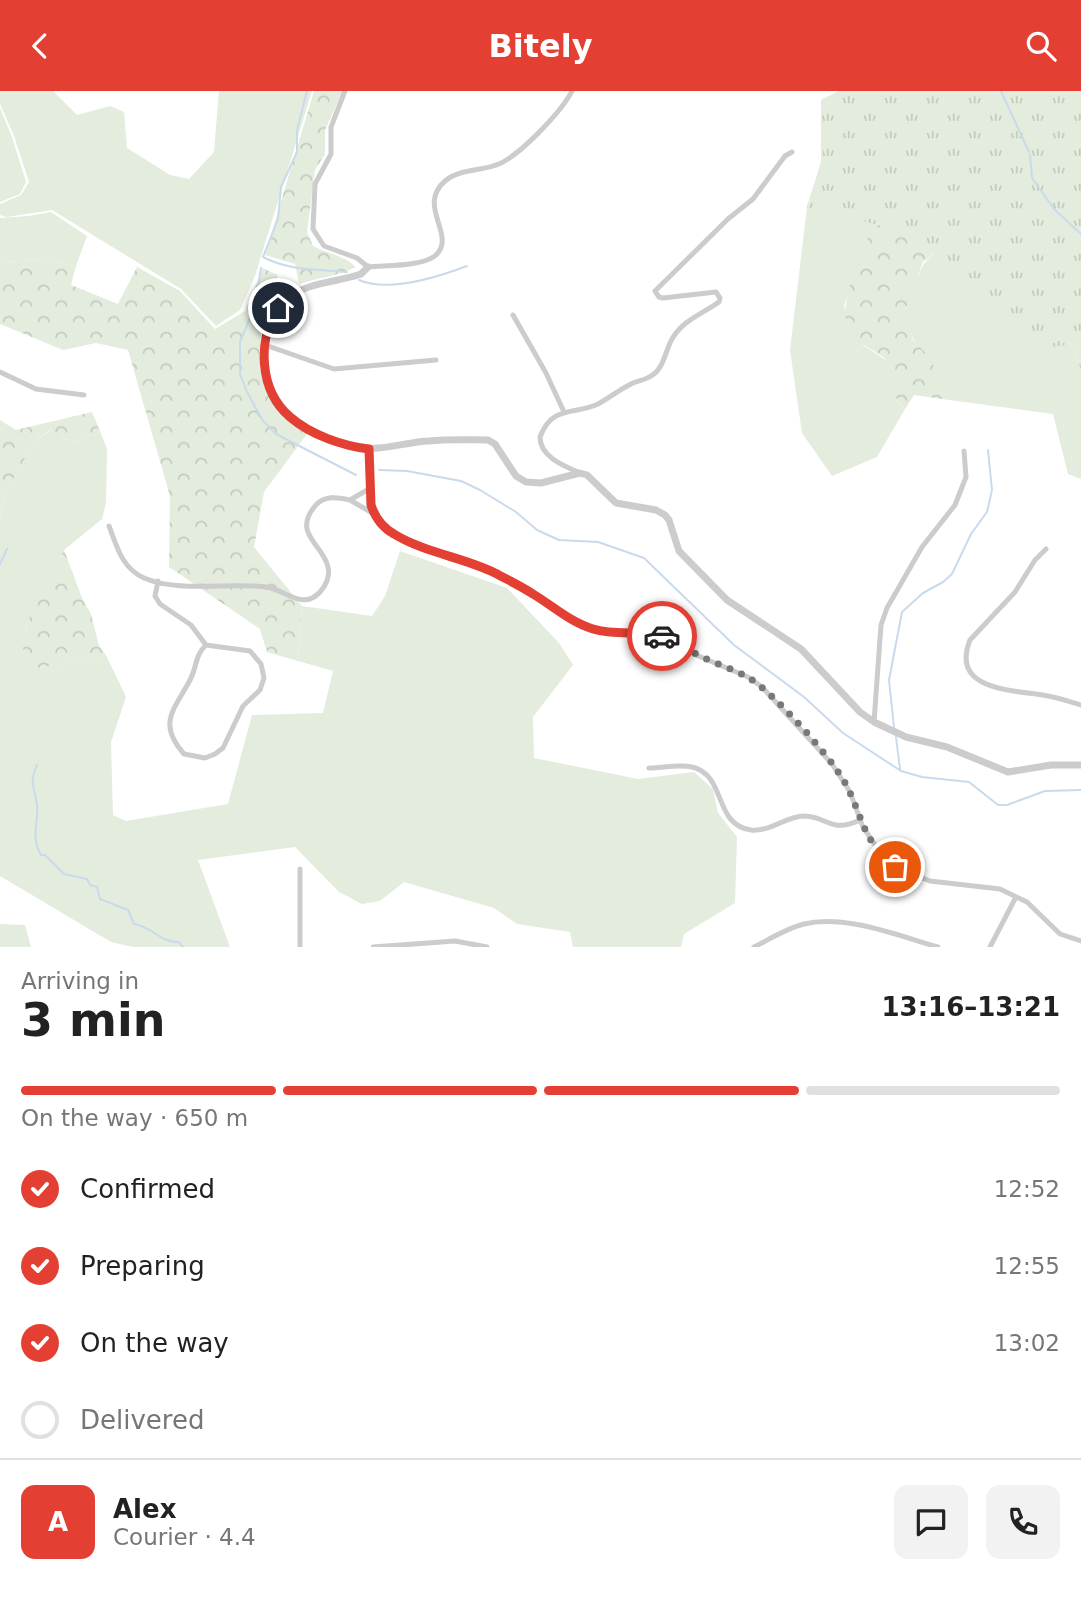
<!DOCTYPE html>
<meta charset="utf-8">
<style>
:root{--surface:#fff;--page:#f2f2f2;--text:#222;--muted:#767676;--line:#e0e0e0;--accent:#e43f33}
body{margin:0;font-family:"DejaVu Sans",sans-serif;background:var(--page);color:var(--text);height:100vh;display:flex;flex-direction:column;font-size:26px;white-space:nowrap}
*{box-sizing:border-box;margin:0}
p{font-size:23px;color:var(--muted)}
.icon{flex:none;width:38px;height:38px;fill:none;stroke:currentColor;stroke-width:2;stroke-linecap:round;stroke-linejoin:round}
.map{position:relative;height:856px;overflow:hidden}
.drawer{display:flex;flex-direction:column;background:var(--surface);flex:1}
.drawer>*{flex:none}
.pin{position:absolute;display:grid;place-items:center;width:60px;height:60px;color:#fff;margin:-30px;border:4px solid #fff;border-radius:50%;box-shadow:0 2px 7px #0007}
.courier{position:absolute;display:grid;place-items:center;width:70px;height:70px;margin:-35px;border:5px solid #e43f33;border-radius:50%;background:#fff;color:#222;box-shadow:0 2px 9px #0007}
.headline em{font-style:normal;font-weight:700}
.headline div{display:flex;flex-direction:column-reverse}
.headline{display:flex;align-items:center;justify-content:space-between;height:119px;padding:0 21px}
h1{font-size:46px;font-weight:700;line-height:52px}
.bar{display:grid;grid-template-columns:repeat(4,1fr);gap:10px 7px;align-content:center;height:84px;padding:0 21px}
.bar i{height:9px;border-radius:5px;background:var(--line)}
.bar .active{background:var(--accent)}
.bar p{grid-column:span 4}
.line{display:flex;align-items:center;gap:18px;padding:0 21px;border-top:2px solid var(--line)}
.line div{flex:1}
.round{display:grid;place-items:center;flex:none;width:74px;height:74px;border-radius:14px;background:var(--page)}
ol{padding:0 21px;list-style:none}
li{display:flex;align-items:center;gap:21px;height:77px}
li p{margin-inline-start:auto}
li .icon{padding:7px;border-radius:50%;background:var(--accent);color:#fff;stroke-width:4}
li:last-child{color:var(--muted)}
li i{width:38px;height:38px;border:4px solid var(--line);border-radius:50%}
header{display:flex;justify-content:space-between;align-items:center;height:91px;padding:0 21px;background:var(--accent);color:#fff;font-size:32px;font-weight:700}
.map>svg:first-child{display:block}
.grass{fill:#e3ecdd}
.forest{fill:url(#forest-crowns)}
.park{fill:url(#park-tufts)}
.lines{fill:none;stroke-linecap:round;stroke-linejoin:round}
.stream{stroke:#c9daec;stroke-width:2}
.minor{stroke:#ccc;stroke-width:5}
.tertiary{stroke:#ccc;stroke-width:7}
.done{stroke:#787878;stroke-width:7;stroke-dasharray:0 12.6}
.route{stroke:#e43f33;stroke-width:9}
</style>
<header><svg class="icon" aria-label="back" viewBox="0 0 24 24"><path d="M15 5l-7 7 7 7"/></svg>Bitely<svg class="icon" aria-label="search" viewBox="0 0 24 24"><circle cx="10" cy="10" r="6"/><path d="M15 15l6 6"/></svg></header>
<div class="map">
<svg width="1081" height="856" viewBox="0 0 1081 856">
<defs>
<pattern id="forest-crowns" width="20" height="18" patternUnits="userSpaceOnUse" patternTransform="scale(1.75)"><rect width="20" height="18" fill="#e3ecdd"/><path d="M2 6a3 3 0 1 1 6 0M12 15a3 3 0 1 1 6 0" fill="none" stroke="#c3cbbe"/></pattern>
<pattern id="park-tufts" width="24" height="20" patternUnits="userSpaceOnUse" patternTransform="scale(1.75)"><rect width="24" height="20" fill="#e3ecdd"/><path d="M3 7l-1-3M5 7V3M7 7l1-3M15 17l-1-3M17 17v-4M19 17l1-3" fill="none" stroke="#c3cbbe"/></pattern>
</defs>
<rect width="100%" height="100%" fill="#fff"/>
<path class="grass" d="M0 0H53L77 24 110 15 124 21 127 57 170 84 189 88 214 61 219 0H312L255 185 240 219 216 235 181 198 52 119 7 126 0 124V113L21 104 29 91 14 45 0 13Z
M0 17 12 46 26 91 20 103 0 111Z
M823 65 878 126 868 148 844 215 863 254 889 271 893 278 897 309 905 318 877 366 832 385 802 342 790 259 807 116Z
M51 121 87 145 76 175 41 169 0 171V127L29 125Z
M937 161 1049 196 1081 279V388L1068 383 1053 323 942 308C936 262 887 244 915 191 924 175 920 173 937 161Z
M52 338C72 356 78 350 100 340L107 358 106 412 102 428 64 459 45 493 25 539 40 577 106 564 126 606 111 651 113 724 126 730 228 713 252 624 323 622 333 580 298 570 302 515 372 525 385 505 400 460 507 497 559 552 573 574 533 626 534 667 638 688 694 681 713 698 718 722 737 746 735 812 684 843 681 856H573L570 841 517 833 494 817 404 791 380 810 362 813 339 801 295 756 198 769 230 856H133L111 851 0 785V432L4 404 35 350Z
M0 833 25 834 31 856H0Z"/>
<path class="forest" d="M314 0H343L325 39V63L315 79 307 141 313 155C328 163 343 164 356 176 338 185 318 187 299 193L295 173 265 164Z
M839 0H1081V279L1049 196 936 161 923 171 906 217 913 249 929 266 942 292V308L914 304 905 318C900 312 892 303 891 295 890 287 896 281 891 274 882 261 862 256 852 244 831 220 866 151 878 126L821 76V9Z
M41 169 76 175 71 194 118 213 137 176 180 200 215 238 245 220 263 177 277 184 282 200C277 207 271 215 267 223 256 247 258 286 271 310 279 325 293 334 307 343L264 401 254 456 302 515 298 570 267 561 260 538 169 476 170 405 128 259 96 252 63 259 0 233V171Z
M92 321 100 340C77 351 72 355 51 338L35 350 4 404 0 432V329L16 339Z
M64 459 82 507 91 523 99 555 106 564 40 577 25 572C15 539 48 487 64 459Z"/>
<path class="park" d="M839 0H1081V252L1051 256 906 141 807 116 823 65 821 9Z"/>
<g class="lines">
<path class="stream" d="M307 0 297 39V61L281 96 278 128 263 166C289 180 319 178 347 181
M1001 0 1029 61
M1030 64 1032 87 1054 118 1081 143
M261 177 255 215 240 251V283L247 301 263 330 276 343 356 384
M359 189C389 202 438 186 467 175
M379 379 407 380 461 390 480 399 516 421 537 439 559 449 598 451 644 467 734 554 804 606 843 642 901 680 922 686 969 691 998 714H1007L1045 700 1081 699
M0 473 7 458
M894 636 889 589 902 521 923 502 943 491 952 483 971 443 987 421 992 399 988 359
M896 646 900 678
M37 674C29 692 34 695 37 713 39 733 30 744 41 764H45L64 783 87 788 90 794 97 796 100 808 128 819 134 833C151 835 161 852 179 851L183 856"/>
<path class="minor" d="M345 0 331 36V63L315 93 313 138 324 155 357 167 368 176C385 174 423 176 436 164 457 144 416 115 445 90 459 78 480 80 496 74 518 67 562 20 572 0
M513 224 546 282 564 321
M265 254 334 278 436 269
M0 281 36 298 84 304
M369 358 371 414 374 423 394 443 492 481 533 503 581 535 613 543 647 542 668 546 696 564 748 586 762 596 832 673 850 701 863 736 884 767 896 776 930 790 1000 798 1027 811 1060 843 1081 850
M580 382C564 375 540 366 540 346 552 314 574 324 598 313 609 307 619 299 631 293 637 290 645 289 651 285 664 278 665 260 672 248 683 229 702 223 719 211L720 207 716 201 663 207 659 206 655 200 728 128 753 108 785 65 792 61
M350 409 374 423
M109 435C117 456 122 477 144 487 178 502 231 491 267 496 285 499 303 520 320 501 326 495 330 485 328 476 323 453 292 443 315 415 324 404 337 406 350 409L369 398
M1046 458 1035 469 1015 501 970 549C950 599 1011 599 1043 604 1056 606 1068 610 1081 614
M158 490 155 505 160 513 191 534 206 554
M206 554 250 560 261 573 264 587 260 599 243 615 223 657 215 663 205 667 184 663C157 632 174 619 190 589 197 576 195 564 206 554Z
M874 631 881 534 887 517 922 456 955 414 966 386 964 360
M649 677C662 677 679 673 692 676 727 684 713 734 751 739 770 741 785 726 803 725 828 725 830 743 860 729
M300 856V778
M373 856 455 850 487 856
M754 856C770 848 787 837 804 833 845 823 899 845 938 856
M990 856 1016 806"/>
<path class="tertiary" d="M368 176 361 183C335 192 310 190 286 208 275 216 269 231 267 245 254 307 299 344 355 356 379 361 405 351 429 350 448 348 468 349 488 349L495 353 516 385 526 391 541 392 580 382 587 384 616 412 656 419 665 424 669 429 679 460 727 509 801 558 860 621 874 631 906 646 947 656 1008 681 1051 674H1081"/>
</g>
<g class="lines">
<path class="done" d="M662 545C677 549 687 559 700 565 716 573 734 578 749 587 774 602 829 664 844 690 863 724 861 749 895 776"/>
<path class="route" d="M278 217C257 248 259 300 290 326 311 344 343 355 369 358L371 414C375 426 383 437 394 443 425 462 463 466 495 482 508 489 521 495 533 503 553 515 570 531 593 538 616 545 639 539 662 545"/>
</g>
</svg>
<div class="pin" style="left:895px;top:776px;background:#ea580c"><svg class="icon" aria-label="bag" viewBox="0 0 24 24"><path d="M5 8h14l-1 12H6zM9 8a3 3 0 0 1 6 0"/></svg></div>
<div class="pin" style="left:278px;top:217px;background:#1f2937"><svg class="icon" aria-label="home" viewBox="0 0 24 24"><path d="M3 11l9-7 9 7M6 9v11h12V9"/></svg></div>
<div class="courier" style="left:662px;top:545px"><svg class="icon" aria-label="car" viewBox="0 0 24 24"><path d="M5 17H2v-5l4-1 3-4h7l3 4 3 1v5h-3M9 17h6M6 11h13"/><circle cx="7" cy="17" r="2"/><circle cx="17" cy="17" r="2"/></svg></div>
</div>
<section class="drawer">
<div class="headline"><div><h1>3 min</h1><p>Arriving in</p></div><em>13:16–13:21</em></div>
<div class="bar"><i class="active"></i><i class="active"></i><i class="active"></i><i></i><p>On the way · 650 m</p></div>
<ol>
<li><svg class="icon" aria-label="check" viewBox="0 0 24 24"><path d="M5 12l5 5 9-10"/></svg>Confirmed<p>12:52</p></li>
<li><svg class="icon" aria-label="check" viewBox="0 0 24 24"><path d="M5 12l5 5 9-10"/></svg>Preparing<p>12:55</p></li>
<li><svg class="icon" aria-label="check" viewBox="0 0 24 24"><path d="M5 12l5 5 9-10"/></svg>On the way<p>13:02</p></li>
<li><i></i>Delivered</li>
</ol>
<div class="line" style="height:126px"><b class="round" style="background:var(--accent);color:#fff">A</b><div><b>Alex</b><p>Courier · 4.4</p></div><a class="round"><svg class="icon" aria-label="chat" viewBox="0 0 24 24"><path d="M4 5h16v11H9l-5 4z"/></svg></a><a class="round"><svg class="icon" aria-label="phone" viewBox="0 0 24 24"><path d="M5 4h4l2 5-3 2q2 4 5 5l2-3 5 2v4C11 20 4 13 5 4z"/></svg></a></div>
</section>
